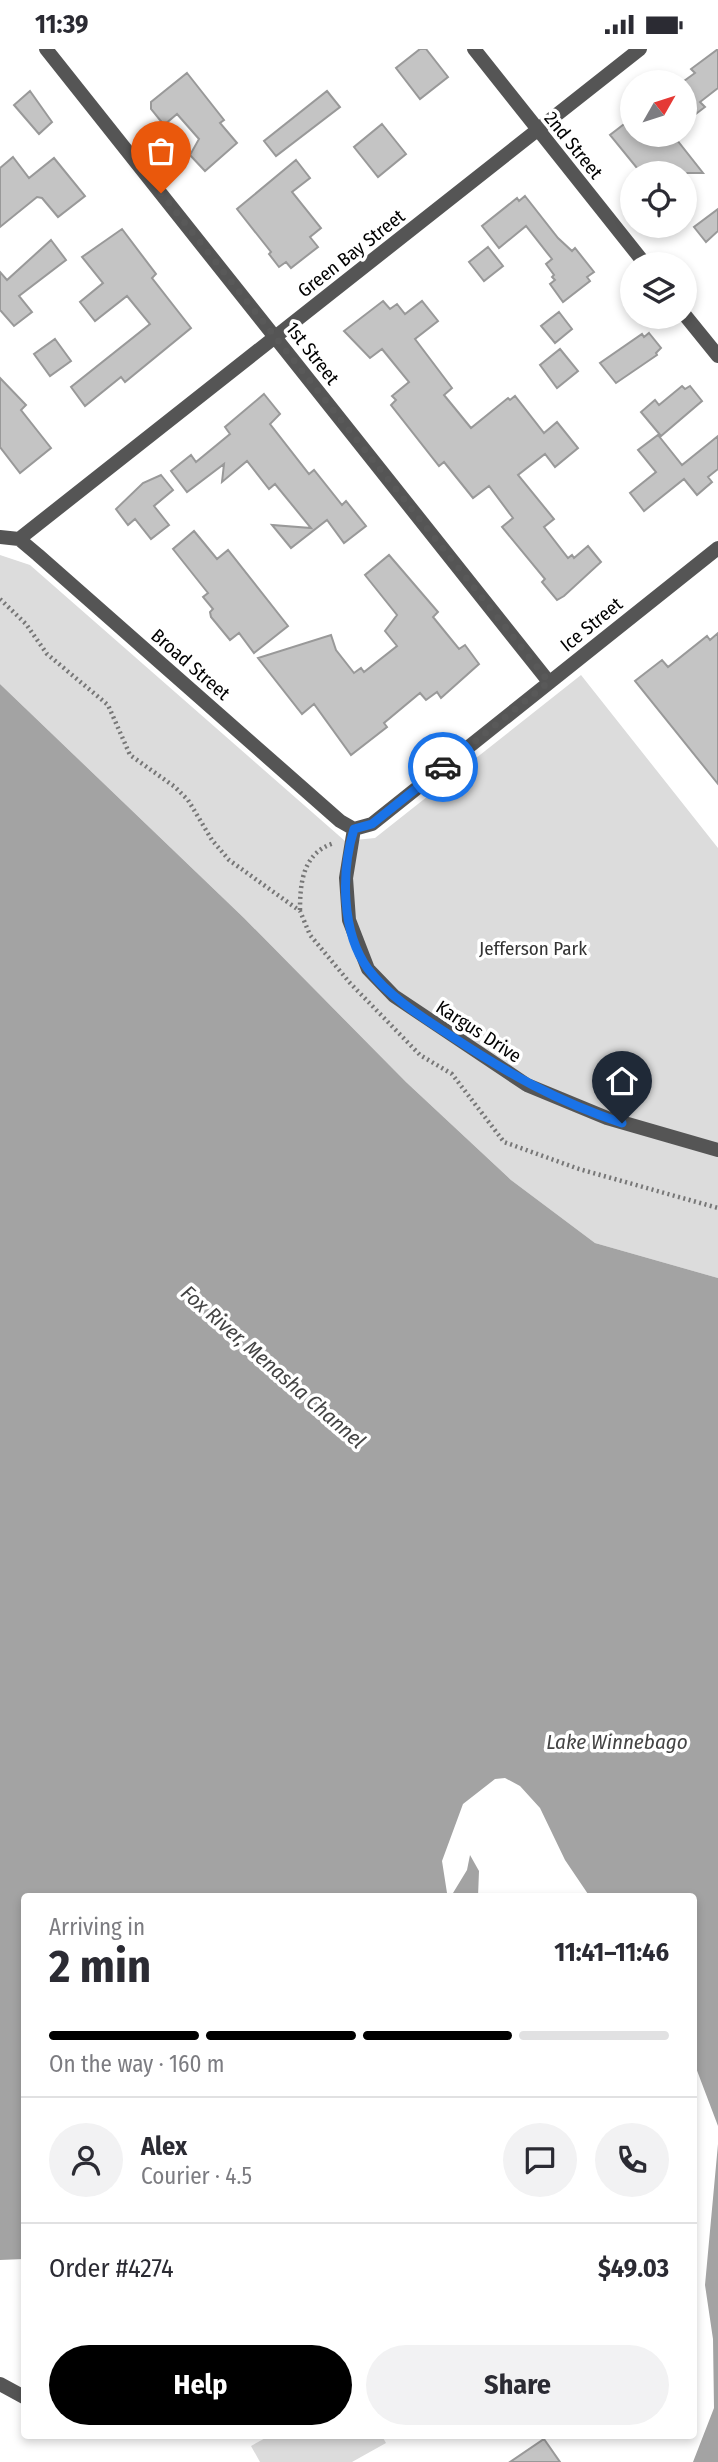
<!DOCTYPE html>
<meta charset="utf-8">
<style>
:root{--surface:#fff;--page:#f2f2f3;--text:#2b2b33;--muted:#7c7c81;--line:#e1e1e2;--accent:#000}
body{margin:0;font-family:"Fira Sans Condensed",sans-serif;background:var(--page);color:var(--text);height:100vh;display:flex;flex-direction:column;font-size:26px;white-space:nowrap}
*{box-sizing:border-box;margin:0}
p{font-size:23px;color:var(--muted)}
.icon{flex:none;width:38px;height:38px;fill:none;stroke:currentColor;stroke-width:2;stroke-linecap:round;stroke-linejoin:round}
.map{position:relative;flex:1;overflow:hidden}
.drawer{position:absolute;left:21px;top:1844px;width:676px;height:546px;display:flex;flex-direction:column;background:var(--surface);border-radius:7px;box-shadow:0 4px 10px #0003}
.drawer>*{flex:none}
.needle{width:46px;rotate:51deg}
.tools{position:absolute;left:620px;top:21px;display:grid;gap:14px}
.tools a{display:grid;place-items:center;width:77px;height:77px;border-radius:50%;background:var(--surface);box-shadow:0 4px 10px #0003;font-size:35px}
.pin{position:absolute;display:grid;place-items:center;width:60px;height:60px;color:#fff;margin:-72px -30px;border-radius:50% 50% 50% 0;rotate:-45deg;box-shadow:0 0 7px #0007}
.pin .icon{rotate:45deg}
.courier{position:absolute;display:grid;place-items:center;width:70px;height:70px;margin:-35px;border:5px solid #1a73e8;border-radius:50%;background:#fff;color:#222;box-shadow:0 2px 9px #0007}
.overview em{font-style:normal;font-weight:700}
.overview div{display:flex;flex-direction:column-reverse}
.overview{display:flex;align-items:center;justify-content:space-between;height:119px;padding:0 28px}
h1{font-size:46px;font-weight:700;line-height:52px}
.bar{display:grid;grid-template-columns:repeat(4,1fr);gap:10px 7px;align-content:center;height:84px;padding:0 28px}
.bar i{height:9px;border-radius:5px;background:var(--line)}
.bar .current{background:var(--accent)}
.bar p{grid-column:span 4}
.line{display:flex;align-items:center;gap:18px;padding:0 28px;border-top:2px solid var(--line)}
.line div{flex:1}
.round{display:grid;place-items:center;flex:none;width:74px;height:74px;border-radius:37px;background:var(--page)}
.primary-button{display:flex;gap:14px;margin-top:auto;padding:14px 28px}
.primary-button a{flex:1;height:80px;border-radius:42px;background:var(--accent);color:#fff;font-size:28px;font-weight:700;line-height:80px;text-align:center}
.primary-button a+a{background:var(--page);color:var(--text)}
.status{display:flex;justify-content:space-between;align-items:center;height:49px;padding:0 35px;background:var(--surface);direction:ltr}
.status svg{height:19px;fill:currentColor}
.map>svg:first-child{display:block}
.green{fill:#dcdcdc}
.water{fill:#a3a3a3}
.building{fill:#c4c4c4;stroke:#999;stroke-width:2}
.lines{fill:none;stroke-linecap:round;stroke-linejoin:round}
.path{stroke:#777;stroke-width:4.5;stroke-dasharray:2 3.5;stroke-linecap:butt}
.minor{stroke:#555;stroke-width:14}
.done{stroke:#595959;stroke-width:7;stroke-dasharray:0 12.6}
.route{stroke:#1a73e8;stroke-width:9}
.labels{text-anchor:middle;stroke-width:7;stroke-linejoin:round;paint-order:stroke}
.street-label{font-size:19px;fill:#000;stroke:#fff}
.park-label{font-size:19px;fill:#333;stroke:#fff}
.water-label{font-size:21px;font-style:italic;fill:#444;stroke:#fff}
</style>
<div class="status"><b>11:39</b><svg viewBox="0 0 49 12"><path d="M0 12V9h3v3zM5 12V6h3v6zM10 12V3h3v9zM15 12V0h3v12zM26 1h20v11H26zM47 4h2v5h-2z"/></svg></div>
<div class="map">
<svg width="718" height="2413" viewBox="0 0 718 2413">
<rect width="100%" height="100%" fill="#fff"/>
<path class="green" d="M0 506 30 516 345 792 375 789 581 626 718 799V1229L595 1194 511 1131 406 1033 244 869 0 635Z
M269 2387H382L386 2394 352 2413H260L251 2397Z"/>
<path class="water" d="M0 635 244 869 406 1033 511 1131 595 1194 718 1229V2077L693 2011V1848H590L565 1811 540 1759 520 1737 505 1729 495 1730 463 1755 442 1812 447 1844H453L467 1821 470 1806 479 1822 478 1848H24V2210L0 2211Z
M718 2095V2413H693L714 2359 713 2290 705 2236Z"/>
<path class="building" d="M420 0H426L448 28 420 50 396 19Z
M718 0V39L700 53 705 58 684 74V32L695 24 691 20Z
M187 24 224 71 220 74 237 94 205 122 190 106 199 90 177 65 164 76 151 60V53Z
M30 42 52 73 39 85 14 56Z
M327 42 340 58 276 107 264 92Z
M632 69V86H673L703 124H641L610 86Z
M382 75 406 105 378 128 354 98Z
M13 108 29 129 54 109 85 147 58 168 42 149 37 148 0 178V119Z
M296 111 310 129 292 143 321 179 310 188 318 198 291 219 286 213 279 218 269 205 271 203 237 160Z
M525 147 558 189 572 202 575 199 594 223 587 228 590 232 563 253 550 235 555 231 552 228 554 226 546 215 552 210 526 177 499 199 482 177 517 149 519 152Z
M718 160V182L706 193 694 178Z
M122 180 156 225 152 229 191 279 125 333 121 328 85 357 71 338 150 275 127 247 95 272 80 253 103 234 82 208Z
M51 191 66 211 19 247 32 263 14 277 0 261V223L7 231Z
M488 198 503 217 484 232 469 213Z
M383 252 390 260 397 255 405 265 422 252 438 272 415 290 452 339 444 346 471 379 508 349 510 351 515 347 544 384 557 373 578 399 555 418 545 405 518 426 554 470 544 478 568 509 572 506 574 509 588 497 601 513 564 547 557 551 542 533 545 530 502 478 513 469 489 437 473 449 444 413 439 417 391 356 396 351 392 347 409 333 382 300 370 309 344 282Z
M559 263 572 280 555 294 541 277Z
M649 284 661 299 656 304 657 306 616 334 600 314 642 285 644 288Z
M55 290 71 312 50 327 34 305Z
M560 300 578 322 557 339 540 316Z
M0 329 26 356 21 361 51 399 20 424 0 398Z
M682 337 685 340 690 337 702 352 661 387 641 363 655 351 659 356Z
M264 345 280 365 270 375 309 425 314 421 342 456 346 452 366 477 344 494 327 471 291 499 272 476 311 479 275 435 269 440 247 412 222 433 224 415 187 443 171 422 191 406 196 413 230 385 225 378Z
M658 386 682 416 718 387V420L708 428 712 433 697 446 684 430 644 462 630 444 656 423 638 401Z
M161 426 173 441 154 457 169 476 151 490 135 470 128 476 116 460 143 434Z
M194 482 217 510 228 501 288 577 254 604 239 584 230 591 211 568 210 563 213 560 203 548 208 544 173 500Z
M389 506 438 563 433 568 459 600 465 596 479 615 441 649 437 643 426 651 420 644 384 674 387 678 351 706 314 655 302 665 258 609 331 586 336 601 354 624 361 619 364 623 397 597 385 582 397 566 365 526Z
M718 584V735L635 632 662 611 668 618 707 587 710 591Z
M544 2390 560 2413H510Z"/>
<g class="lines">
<path class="path" d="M0 550 26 575 47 605 108 656 130 706 175 738 188 751 212 791 229 811 300 862 310 886 350 934 420 1006 452 1025 504 1093 579 1120 718 1159
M300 861C300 833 303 804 334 794"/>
<path class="minor" d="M46 0 549 633
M474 0 645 215
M684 265 718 307
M0 488 19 490 38 506 340 772 354 780
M19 490 640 0
M354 780 346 829 349 871 368 920 394 947 527 1036 607 1069 718 1101
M354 780 372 775 718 499
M0 2335 24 2348"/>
</g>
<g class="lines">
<path class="done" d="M161 144 549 633 443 718"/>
<path class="route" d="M443 718 372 775 354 780C341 822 341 883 368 920 389 948 422 968 451 987 509 1025 556 1052 622 1074"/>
</g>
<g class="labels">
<g class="street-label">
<text transform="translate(574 96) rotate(51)" y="7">2nd Street</text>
<text transform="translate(351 204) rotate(-38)" y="7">Green Bay Street</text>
<text transform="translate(313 304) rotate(52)" y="7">1st Street</text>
<text transform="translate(591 575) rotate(-39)" y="7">Ice Street</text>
<text transform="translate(191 615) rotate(41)" y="7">Broad Street</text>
<text transform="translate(479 982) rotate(33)" y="7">Kargus Drive</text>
</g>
<g class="park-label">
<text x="533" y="906">Jefferson Park</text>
</g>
<g class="water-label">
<text transform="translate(273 1318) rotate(41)" y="7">Fox River, Menasha Channel</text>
<text x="617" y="1700">Lake Winnebago</text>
</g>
</g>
</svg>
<div class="tools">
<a><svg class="needle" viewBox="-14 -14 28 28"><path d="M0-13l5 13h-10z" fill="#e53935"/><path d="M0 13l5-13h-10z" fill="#7c7c81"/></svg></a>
<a><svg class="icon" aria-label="locate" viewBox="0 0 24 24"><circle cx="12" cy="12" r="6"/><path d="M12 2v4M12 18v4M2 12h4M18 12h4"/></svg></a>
<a><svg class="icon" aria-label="layers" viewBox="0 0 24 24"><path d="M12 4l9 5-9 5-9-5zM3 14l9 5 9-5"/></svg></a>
</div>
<div class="pin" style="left:161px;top:144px;background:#ea580c"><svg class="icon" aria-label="bag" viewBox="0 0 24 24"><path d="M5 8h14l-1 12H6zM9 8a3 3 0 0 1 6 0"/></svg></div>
<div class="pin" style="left:622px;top:1074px;background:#1f2937"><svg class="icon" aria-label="home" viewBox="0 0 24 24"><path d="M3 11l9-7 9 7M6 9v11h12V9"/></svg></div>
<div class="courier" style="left:443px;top:718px"><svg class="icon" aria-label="car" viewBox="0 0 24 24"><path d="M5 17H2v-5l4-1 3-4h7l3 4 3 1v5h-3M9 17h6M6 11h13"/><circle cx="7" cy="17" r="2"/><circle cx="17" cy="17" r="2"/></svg></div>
<section class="drawer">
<div class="overview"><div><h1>2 min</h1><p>Arriving in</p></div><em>11:41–11:46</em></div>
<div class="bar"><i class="current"></i><i class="current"></i><i class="current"></i><i></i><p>On the way · 160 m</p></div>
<div class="line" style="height:126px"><a class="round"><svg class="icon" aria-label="person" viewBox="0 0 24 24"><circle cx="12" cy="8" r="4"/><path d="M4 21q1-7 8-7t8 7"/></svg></a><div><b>Alex</b><p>Courier · 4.5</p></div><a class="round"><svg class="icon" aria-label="chat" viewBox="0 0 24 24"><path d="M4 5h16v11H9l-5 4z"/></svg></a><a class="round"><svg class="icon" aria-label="phone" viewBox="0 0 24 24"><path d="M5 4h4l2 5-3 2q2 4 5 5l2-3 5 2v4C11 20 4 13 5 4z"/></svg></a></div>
<div class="line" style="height:91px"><div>Order #4274</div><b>$49.03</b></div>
<div class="primary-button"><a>Help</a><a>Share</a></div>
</section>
</div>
